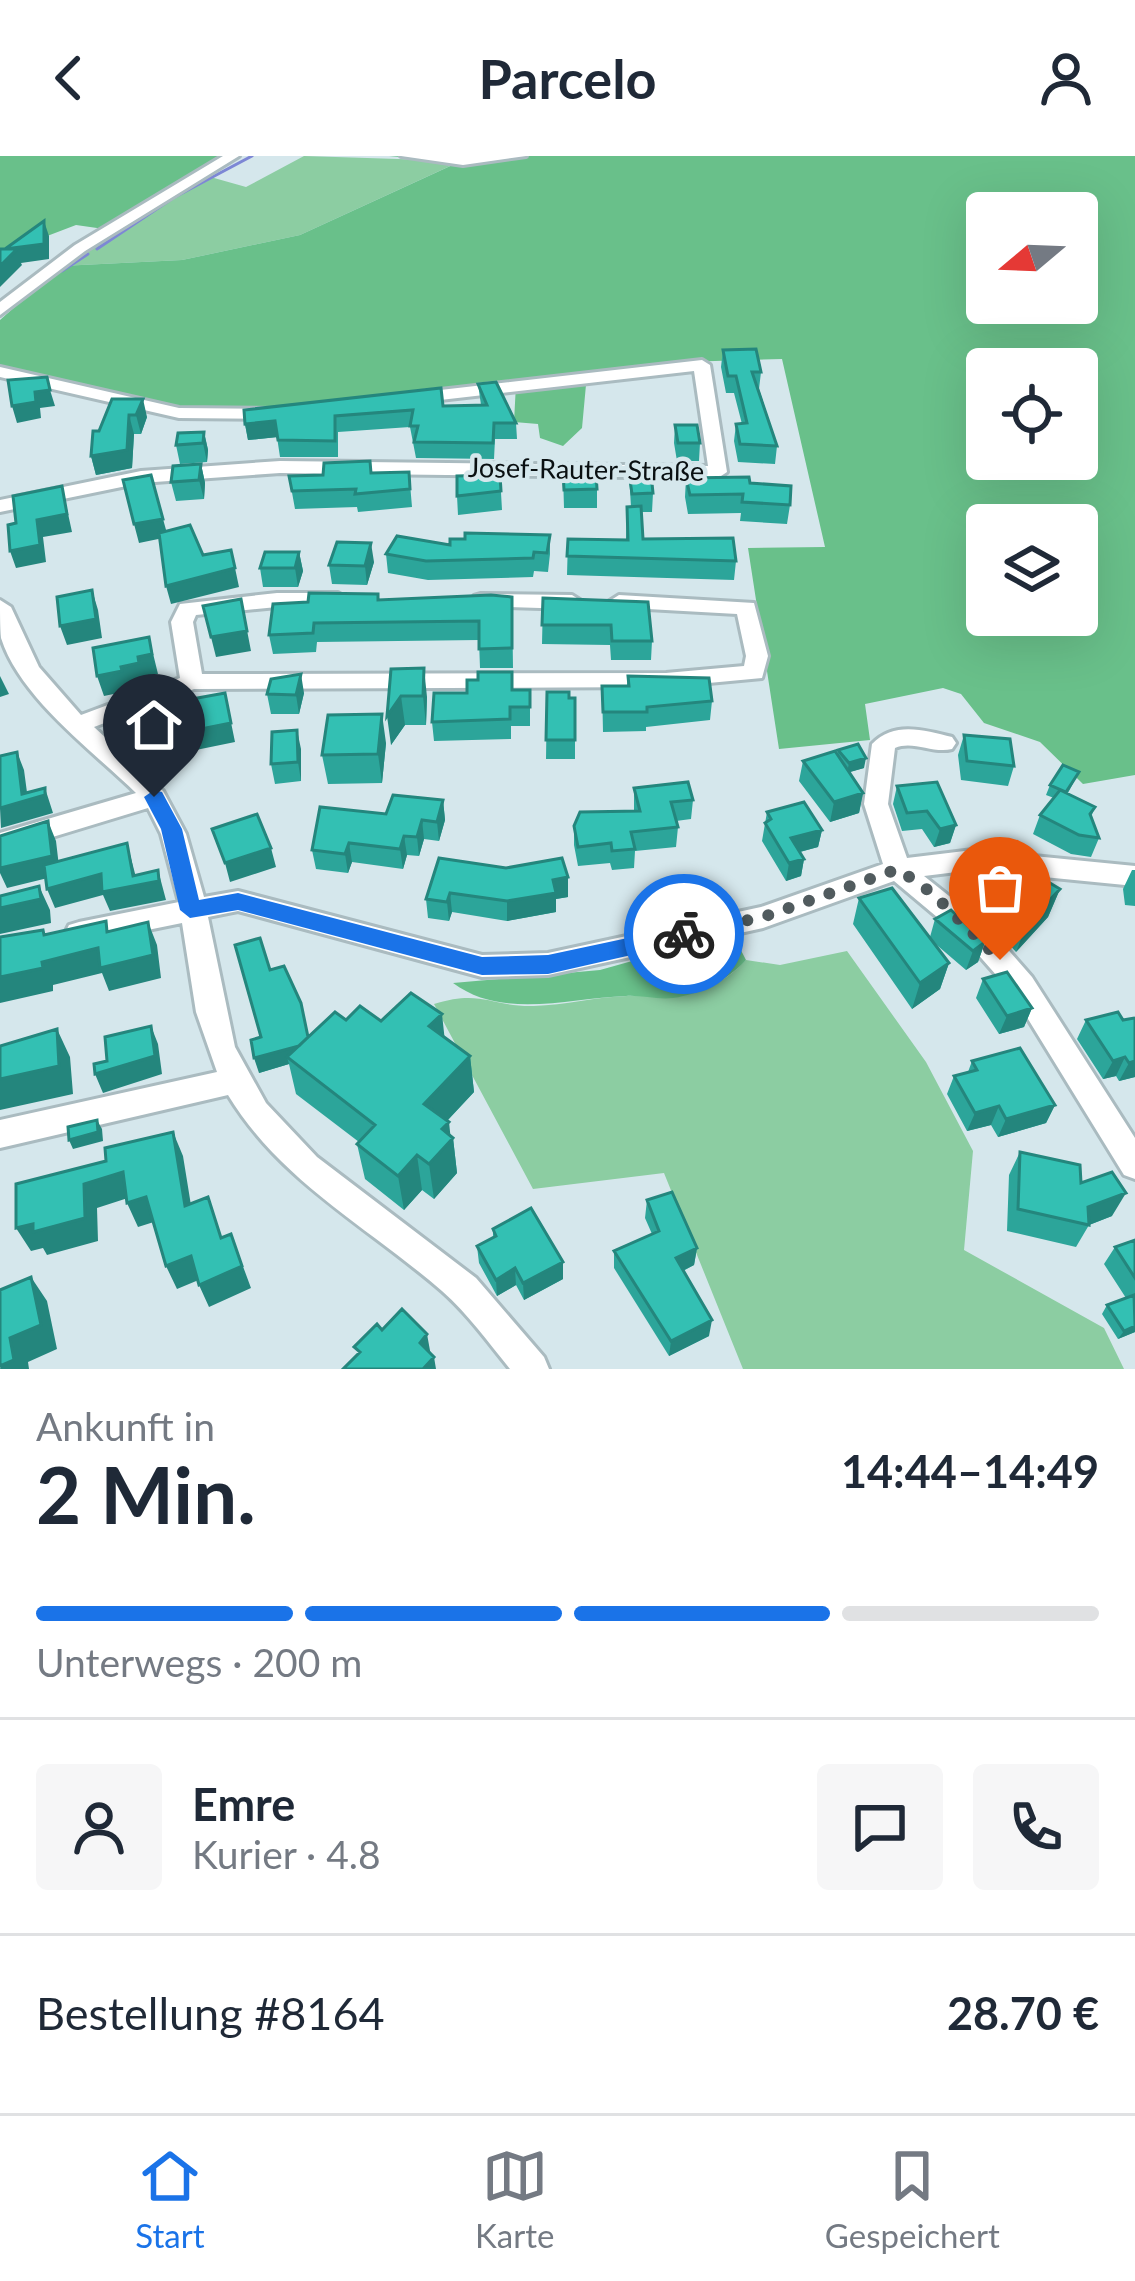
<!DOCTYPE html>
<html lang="de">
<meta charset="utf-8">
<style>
:root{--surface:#fff;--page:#f6f6f7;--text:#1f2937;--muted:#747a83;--line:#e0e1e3;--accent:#1a73e8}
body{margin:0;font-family:Lato,sans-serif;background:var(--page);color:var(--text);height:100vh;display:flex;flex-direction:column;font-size:45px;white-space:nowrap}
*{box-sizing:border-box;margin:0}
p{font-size:39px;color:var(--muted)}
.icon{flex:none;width:66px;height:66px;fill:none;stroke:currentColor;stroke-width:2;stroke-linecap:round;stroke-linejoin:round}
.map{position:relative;height:1213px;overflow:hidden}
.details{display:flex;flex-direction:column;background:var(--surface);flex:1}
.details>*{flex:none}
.needle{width:78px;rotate:251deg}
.controls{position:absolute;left:966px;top:36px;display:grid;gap:24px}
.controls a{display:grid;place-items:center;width:132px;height:132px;border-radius:12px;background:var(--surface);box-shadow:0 12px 48px #0002;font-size:60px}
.pin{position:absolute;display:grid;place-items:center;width:102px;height:102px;color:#fff;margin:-123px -51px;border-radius:50% 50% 50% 0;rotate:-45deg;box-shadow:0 0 12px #0007}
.pin .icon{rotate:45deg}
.courier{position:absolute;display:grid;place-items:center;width:120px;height:120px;margin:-60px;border:9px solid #1a73e8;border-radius:50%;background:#fff;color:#222;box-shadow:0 3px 15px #0007}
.overview em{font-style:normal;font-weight:700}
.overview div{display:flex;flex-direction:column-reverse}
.overview{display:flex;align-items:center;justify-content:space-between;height:204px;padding:0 36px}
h1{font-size:78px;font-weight:700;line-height:90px}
.bar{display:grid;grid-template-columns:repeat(4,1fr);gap:18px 12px;align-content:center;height:144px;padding:0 36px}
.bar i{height:15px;border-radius:9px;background:var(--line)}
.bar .on{background:var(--accent)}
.bar p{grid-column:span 4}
.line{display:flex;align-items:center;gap:30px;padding:0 36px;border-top:3px solid var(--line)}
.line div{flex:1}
.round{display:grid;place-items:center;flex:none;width:126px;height:126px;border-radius:12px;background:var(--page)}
header{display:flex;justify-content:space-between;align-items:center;height:156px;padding:0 36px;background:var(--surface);font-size:54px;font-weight:700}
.tabs{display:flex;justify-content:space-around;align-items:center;height:168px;border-top:3px solid var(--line);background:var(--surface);font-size:33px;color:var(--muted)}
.tabs a{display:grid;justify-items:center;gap:6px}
.tabs .on{color:var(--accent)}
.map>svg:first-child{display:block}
.green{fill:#8ccda2}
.forest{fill:#69c08a;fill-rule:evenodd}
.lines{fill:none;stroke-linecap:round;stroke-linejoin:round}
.stream{stroke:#7d87d5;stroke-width:3}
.street-casing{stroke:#aabbc0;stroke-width:6}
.street{fill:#fff;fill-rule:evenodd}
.wall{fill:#2ca59a}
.shaded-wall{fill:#24867d}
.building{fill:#33c0b3;stroke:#24867d;stroke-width:3}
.route{fill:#1a73e8}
.done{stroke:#515b5e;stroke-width:12;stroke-dasharray:0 21.6}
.labels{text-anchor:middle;stroke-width:9;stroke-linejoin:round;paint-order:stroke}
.far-street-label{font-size:27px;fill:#0a1012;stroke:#d5e7ec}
</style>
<header><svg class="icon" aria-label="back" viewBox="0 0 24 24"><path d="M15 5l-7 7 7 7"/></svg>Parcelo<svg class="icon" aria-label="person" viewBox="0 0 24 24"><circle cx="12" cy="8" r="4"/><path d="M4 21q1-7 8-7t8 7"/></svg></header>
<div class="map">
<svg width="1135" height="1213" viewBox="0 0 1135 1213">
<rect width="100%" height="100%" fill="#d5e7ec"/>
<path class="green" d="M304 0 461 5 300 79 182 104 61 110 207 20 246 31Z
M847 795 926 906 973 995 964 1094 1104 1172 1124 1213H743L664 1017 533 1033 434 848C482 833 491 851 534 850 565 849 596 841 627 840 675 838 710 843 746 804L780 809Z"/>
<path class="forest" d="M0 0H221L104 73 76 69 0 98Z
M389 0H1135V619L1083 628 1040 586 984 567 961 538 943 532 865 548 870 584 779 593 748 392 825 391 782 203 682 206 587 218 582 272 563 290 540 282 538 268 514 266 516 228 244 260 176 252 0 211V164L61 110 182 104 300 79 459 6ZM987 57H1077V147H987ZM987 213H1077V303H987ZM987 369H1077V459H987Z
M732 777 746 804C728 824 701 838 673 842 658 844 641 839 626 840 569 842 503 864 453 827L600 814Z"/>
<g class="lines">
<path class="stream" d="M97 93 173 42 252 0
M62 115 88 98"/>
<g class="street-casing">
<path id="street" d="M223 0H239L85 95 0 159V146L75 89Z
M401 0H526L463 9Z
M702 204 710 209 727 316 718 322 280 317 141 327 0 356V344L141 315 280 305 708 310 694 215 414 247 405 242 414 237Z
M0 211 179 252 273 253 282 258 273 263 179 262 0 221Z
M277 437H338L349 444 338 451H277L196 459 193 466 202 518 666 517 744 510 746 500 737 458 612 451 608 446 619 439 754 447 768 500 762 522 666 531 194 533 94 571 163 635 186 678 204 741 238 735 482 799 548 797 761 751 883 708 864 648 872 588C894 565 924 574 952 581L956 587 952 593C933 598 913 584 895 592L888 648 907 702 973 694 1135 710V730L973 714 924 720 988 771 1032 821 1135 982V1023L1124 1019 1012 837 968 787 894 725 763 772 548 819 482 821 238 755 208 761 235 891 266 947 317 1001 476 1122 544 1201 549 1213H510C488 1186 468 1158 442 1135 367 1070 281 1026 228 939L0 992V964L217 916 196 856 182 767 79 788 69 785 65 777 69 769 79 766 179 746 161 678 148 652 0 697V677L136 637C93 595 20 542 1 482 0 471 0 456 0 444L11 451 39 511 81 559 180 522 171 466 180 448Z
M481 438 572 439 583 446 572 453 474 450 470 445 474 440Z"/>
</g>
<use href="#street" class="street"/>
</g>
<path class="wall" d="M723 194 761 216 759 233 777 290 775 308 738 306 734 285 736 268H742L734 237H726L721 211Z
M478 228 516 267 517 283H495L494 303 416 302 410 271 338 276V301H280L277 281 248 284 245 268 443 250 481 249Z
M112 243 147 261 141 278H134L132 312 96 319 91 300Z
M675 269 700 287 699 305H677L674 287Z
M204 276 208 294 207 306 180 308 176 289Z
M201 308 205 327 204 343 176 345 171 326Z
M409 316 412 351 358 356 357 351 295 353 289 320Z
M629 317 653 337 652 356H642L643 383 736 405 734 424 567 419 568 383 626 384 627 351H631Z
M563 318 597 333V352H564Z
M500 319 502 354 458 359 457 340Z
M686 322 750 327 790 349 787 368 740 365 741 357 688 358 685 341Z
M550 379V398L548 416 534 415 533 421 428 424 388 417 386 398 450 389Z
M299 396 303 415 298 431H263L260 412Z
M374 406 367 429 332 428 329 409Z
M512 441 513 512H480L479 484 317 486 316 496 273 498 269 479 379 444Z
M543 442 652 485 651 504H611L610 489 542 488Z
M391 513 427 541 426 569H405L391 589Z
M628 520 712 545 710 564 646 571V575L603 576 602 530H627Z
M478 524 513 534H530V570H511V583L434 585 432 566 467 537Z
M547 536 575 542V603H546Z
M304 537 299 558H271L267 538Z
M964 579 1014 610 1008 630 961 624 958 599Z
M386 587 382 627 328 628 322 599Z
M301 593V625L275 628 271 608Z
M838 594 864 612 849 616 863 637 859 657 830 666 799 625 803 605 837 598Z
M1079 616 1068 637 1095 651 1091 661 1099 682 1091 701 1071 698 1033 678 1040 659 1054 642 1046 639 1050 629Z
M897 630 956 669 950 687 934 691 922 673 902 675 893 648Z
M634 632 693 644 691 663 676 665 678 671 676 691 635 695 634 712 612 714 610 707 578 710 574 689V670L634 655Z
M443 644 445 664 439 685 424 683 419 700 407 699 403 713 352 706 348 717 316 713 312 694 386 658Z
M767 656 822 674 818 691 800 696 804 703 801 720 786 725 762 685Z
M984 701 1060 733 1048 761 1016 796 1000 778 1006 762 976 743 974 729Z
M439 702 568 741 556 743V756L507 765 452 756 449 765 428 762 426 743Z
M1132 714H1135V753V750L1125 749 1123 733Z
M859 742 930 781 935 763 985 786 978 806 966 814 932 785 949 807 940 833 912 853 853 768Z
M270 814 309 881 346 864 381 865 444 881 470 900 474 936 447 965 450 980 453 982 457 1017 434 1043 422 1034 404 1054 365 1023 357 988 359 986 296 938 289 908 259 917Z
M983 823 1032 852 1024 871 999 878 976 842Z
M1086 864H1123L1135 921 1119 925 1116 920 1103 923 1077 883Z
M972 905 1055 949 1046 967 998 981 991 969 967 975 947 938 954 920 968 916Z
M1020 996 1081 1027 1112 1060 1089 1069 1076 1091 1007 1075 1009 1019Z
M647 1044 697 1092 694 1109 683 1115 709 1180 669 1200 614 1112V1095L652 1078 645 1062Z
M493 1073 563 1123 524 1144 516 1129 497 1140 479 1107 477 1090 493 1081Z
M1135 1084V1176L1118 1183 1102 1158 1107 1149 1126 1142 1104 1108 1115 1091Z"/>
<path class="shaded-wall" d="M44 65 49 80V103L21 107 22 109 0 131V110L5 93Z
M50 234 55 250 40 252 41 262 17 267 12 250 35 236Z
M143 243 147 261 141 278 136 259Z
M129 259 134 278 132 312 96 319 91 300Z
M275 265 278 281 248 284 245 268Z
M204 276 208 294 207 306 203 287Z
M201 308 205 327 204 343 199 324Z
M62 330 72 376 43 381 46 406 16 412 10 395 37 364Z
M163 363 168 381 139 387 134 368Z
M371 387 374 406 367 429 365 410Z
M299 396 303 415 298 431 295 412Z
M235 412 239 431 171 448 166 430Z
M92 434 98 454 102 482 67 489 60 470Z
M241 443 251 495 216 501 211 481Z
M149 481 158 518 143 521 144 527 127 530 128 535 104 540 97 520 121 511 138 501Z
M424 512 427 541 426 569 423 540Z
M301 518 304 537 299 558 296 539Z
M0 520 9 538 0 541Z
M225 537 235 586 191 595 186 576Z
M401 540 405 569 391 589 387 560Z
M382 558 386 587 382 627 378 598Z
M297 574 301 593V625L298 606Z
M17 596 24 614 28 644 45 632 53 657 1 672 0 652 22 638Z
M866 602 864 612 847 617 849 607Z
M863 637 859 657 830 666 834 646Z
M443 644 445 664 439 685 437 666Z
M422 664 424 683 419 700 417 681Z
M48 665 56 685 60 719 7 732 0 717V712Z
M956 669 950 687 934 691 940 673Z
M822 674 818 691 788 699 791 682Z
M404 680 407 699 403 713 400 693Z
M127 687 138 729 158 714 166 744 110 755 103 739 55 752 47 733 101 718 133 720Z
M349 687 352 706 348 717 345 698Z
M271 692 276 711 230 726 225 707Z
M804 703 801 720 786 725 789 707Z
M568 721V741L556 743V756L507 765V745L553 724Z
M39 730 50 754 51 767 0 778V752Z
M1060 733 1048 761 1016 796 1027 768Z
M450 737 452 756 449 765 447 746Z
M148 766 157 789 161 822 109 835 102 817 53 829V835L0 847V821L44 779 43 774 54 798Z
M985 786 978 806 966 814 973 795Z
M949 807 940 833 912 853 920 827Z
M1032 852 1024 871 999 878 1007 860Z
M442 858 446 895 429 870Z
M151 870 158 888 162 918 103 937 95 918Z
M57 873 70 901 73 938 0 954V923Z
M310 887 313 901H287L289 908 259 917 254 902Z
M470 900 474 936 429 984 424 948Z
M1125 901 1116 920 1103 923 1113 905Z
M1135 905V921L1119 925 1129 907Z
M1055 949 1046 967 998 981 1006 963Z
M999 950 991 969 967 975 975 957Z
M97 964 102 973 103 985 73 993 69 984Z
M449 966 451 985 453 982 457 1017 434 1043 429 1008 442 973Z
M173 976 183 1000 195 1074 185 1050Z
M417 999 422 1034 404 1054 398 1020Z
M123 1016 134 1040 97 1052 98 1085 47 1099 43 1092 31 1095 16 1072 33 1068 84 1028Z
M1126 1037 1112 1060 1089 1069 1088 1051Z
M146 1041 157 1065 138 1071 127 1047Z
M231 1078 251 1132 209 1151 199 1129Z
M697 1092 694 1109 674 1119 676 1102Z
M191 1100 201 1123 177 1133 166 1110Z
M563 1106V1123L524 1144 523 1127Z
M515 1112 516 1129 497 1140 496 1124Z
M31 1121 47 1145 57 1193 28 1206 29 1213H0Z
M712 1164 709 1180 669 1200 671 1185Z
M1135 1170V1176L1118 1183 1124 1175Z
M427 1178 431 1200 420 1187Z
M434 1201 436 1213H423Z"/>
<path class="building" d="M44 65V88L5 93Z
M0 93H17L0 110Z
M756 193 761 216H752L777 290 740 288 736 268 747 267 736 220H728L723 194Z
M47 221 50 234 35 236 36 246 12 250 8 224Z
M496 226 516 267H494L493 287 414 286 418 270H410L413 254 335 260V285L278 284 275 265 245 268 244 254 441 232 443 250 487 249 478 228Z
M112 243H143L136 259H129L127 294 91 300 93 275H99Z
M675 269H697L700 287H678Z
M204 276 203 287 176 289 178 277Z
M370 305 371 317 409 316 410 333 355 338 356 333 292 335 289 320 323 319 324 307Z
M201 308 199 324 171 326 173 310Z
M596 317 597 333 564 334 563 318Z
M629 317H651L653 337 632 338Z
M151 319 163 363 134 368 123 324Z
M500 319 501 335 457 340V320Z
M749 321 750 327 791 330 790 349 742 346 743 338 690 339 686 322Z
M62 330 67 358 37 364 40 389 10 395 8 369 16 367 13 340Z
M641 350 643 383 733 382 736 405 567 400 568 383 628 384 627 351Z
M190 369 203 399 231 394 235 412 166 430 159 377Z
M465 377 550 379 547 397 534 396 533 402 426 405 386 398 397 380 450 389V383H465Z
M337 386 371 387 365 410 329 409Z
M265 396H299L295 412H260Z
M92 434 96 463 60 470 57 441Z
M309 437 378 438V444L491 439 512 441V492L479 493V465L314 467 313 477 269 479 273 448 308 446Z
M543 442 648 446 652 485H612L611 469H542Z
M241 443 247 475 211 481 203 450Z
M149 481 152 498 138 501 139 507 121 511 122 515 97 520 93 492Z
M424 512 423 540H401L387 560 391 513Z
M478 516H512V534H530V551H510V563L432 566 434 537H467V524H478Z
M301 518 296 539 267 538 271 523Z
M628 520 709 522 712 545 647 551V556H603L602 530H629Z
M547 536H569V542H575V584H546Z
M225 537 231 567 186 576 181 545Z
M382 558 378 598 322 599 328 559Z
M297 574 298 606 271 608 272 576Z
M964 579 1010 583 1014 610 967 605Z
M858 588 866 602 849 607 838 594Z
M835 595 863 637 834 646 803 605Z
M17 596 22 638 45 632V639L0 652V600Z
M1063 609 1079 616 1066 636 1050 629Z
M688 626 693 644 671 646 678 671 631 676 635 693 612 695 611 687 578 691 574 670 580 656 640 655 634 632Z
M937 626 956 669 940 673 927 655 907 657 897 630Z
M1060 634 1095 651 1090 658 1099 682 1079 679 1040 659Z
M393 639 443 644 437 666 422 664 417 681 404 680 400 693 349 687 345 698 312 694 320 651 386 658Z
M804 646 822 674 791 682 804 703 789 707 765 667 771 663 767 656Z
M257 658 271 692 225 707 212 673Z
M48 665 52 700 0 712V680Z
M127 687 133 720 158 714 159 725 102 736 101 718 47 733 44 709Z
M992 692 1060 733 1027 768 1011 749 1023 737 986 714 984 701Z
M439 702 506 712 562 702 568 721 553 724 556 737 507 745 450 737 447 746 426 743Z
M39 730 41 743 0 752V740Z
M892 732 949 807 920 827 859 742Z
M951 754 985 786 973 795 935 763Z
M106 765 107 776 148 766 153 799 100 812 98 792 42 806 43 812 0 821V781L43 774 44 779Z
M260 782 270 814 284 810 301 847 308 881 299 890 254 902 251 884 261 881 235 789Z
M1007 816 1032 852 1007 860 983 823Z
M411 837 442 858 429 870 470 900 424 948 449 966 442 973 453 982 429 1008 417 999 398 1020 357 988 375 969 287 901 335 856 346 864 360 850 381 865Z
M1118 856 1123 864 1134 862 1135 863V905L1129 907 1125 901 1113 905 1086 864Z
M151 870 155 900 95 918 94 908 107 905 105 881Z
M57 873 59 910 0 923V890Z
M1020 892 1055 949 1006 963 999 950 975 957 954 920 977 914 972 905Z
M97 964 98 976 69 984 68 971Z
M173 976 185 1050 208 1041 221 1082 231 1078 242 1110 199 1129 191 1100 166 1110 146 1041 127 1047 123 1016 84 1028 85 1062 33 1076V1068L16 1072V1028L106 1005 105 992Z
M1020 996 1080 1009 1081 1027 1112 1016 1126 1037 1088 1051 1089 1069 1018 1053Z
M672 1036 697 1092 676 1102 712 1164 671 1185 614 1095 659 1075 647 1044Z
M531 1052 563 1106 523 1127 515 1112 496 1124 477 1090 496 1080 493 1073Z
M1135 1084V1122L1115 1091Z
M31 1121 41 1169 10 1182 14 1204 0 1210V1134Z
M1134 1139 1135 1170 1124 1175 1107 1149Z
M402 1153 427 1178 420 1187 434 1201 423 1213H343L360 1196 354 1191 377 1168 382 1174Z"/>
<path class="route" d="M154 634 162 636 182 673 199 744 238 737 482 801 548 799 684 770 695 778 684 787 548 818 482 819 238 754 190 762 180 754 161 673 144 641Z"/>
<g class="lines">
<path class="done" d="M684 778 763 761 898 713 932 737 1000 804"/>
</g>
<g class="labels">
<g class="far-street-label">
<text transform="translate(586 314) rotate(1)" y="9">Josef-Rauter-Straße</text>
</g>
</g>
</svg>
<div class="controls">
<a><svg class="needle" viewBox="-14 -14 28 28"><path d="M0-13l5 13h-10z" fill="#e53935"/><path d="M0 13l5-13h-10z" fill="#747a83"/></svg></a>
<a><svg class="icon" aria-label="locate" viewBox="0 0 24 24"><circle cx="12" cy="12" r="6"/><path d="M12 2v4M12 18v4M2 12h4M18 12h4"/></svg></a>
<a><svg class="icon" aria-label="layers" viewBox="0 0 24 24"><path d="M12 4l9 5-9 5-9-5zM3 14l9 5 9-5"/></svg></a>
</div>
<div class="pin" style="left:1000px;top:804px;background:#ea580c"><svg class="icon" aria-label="bag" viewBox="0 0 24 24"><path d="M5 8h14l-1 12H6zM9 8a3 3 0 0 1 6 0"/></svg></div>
<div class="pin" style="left:154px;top:641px;background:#1f2937"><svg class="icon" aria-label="home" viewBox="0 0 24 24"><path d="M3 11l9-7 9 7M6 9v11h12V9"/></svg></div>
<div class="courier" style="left:684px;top:778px"><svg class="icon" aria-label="bike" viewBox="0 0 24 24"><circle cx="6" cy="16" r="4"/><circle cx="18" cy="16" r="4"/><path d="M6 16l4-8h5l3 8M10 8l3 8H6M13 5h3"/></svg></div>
</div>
<section class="details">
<div class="overview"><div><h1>2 Min.</h1><p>Ankunft in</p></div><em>14:44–14:49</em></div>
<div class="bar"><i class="on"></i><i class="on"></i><i class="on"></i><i></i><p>Unterwegs · 200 m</p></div>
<div class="line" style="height:216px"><a class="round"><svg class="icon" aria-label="person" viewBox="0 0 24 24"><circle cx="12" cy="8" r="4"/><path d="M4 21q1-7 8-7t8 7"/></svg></a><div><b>Emre</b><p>Kurier · 4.8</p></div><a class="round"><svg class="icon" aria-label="chat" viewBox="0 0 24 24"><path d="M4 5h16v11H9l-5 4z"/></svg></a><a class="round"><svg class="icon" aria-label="phone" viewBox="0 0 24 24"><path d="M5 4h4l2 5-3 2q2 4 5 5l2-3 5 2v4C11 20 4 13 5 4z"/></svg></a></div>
<div class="line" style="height:156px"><div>Bestellung #8164</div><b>28.70 €</b></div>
</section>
<nav class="tabs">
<a class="on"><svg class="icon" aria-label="home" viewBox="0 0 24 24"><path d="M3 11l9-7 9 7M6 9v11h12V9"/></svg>Start</a>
<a><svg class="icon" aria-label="map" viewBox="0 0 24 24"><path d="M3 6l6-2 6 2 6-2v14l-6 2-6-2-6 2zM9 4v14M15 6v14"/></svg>Karte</a>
<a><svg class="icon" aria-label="saved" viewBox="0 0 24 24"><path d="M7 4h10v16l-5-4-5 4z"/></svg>Gespeichert</a>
</nav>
